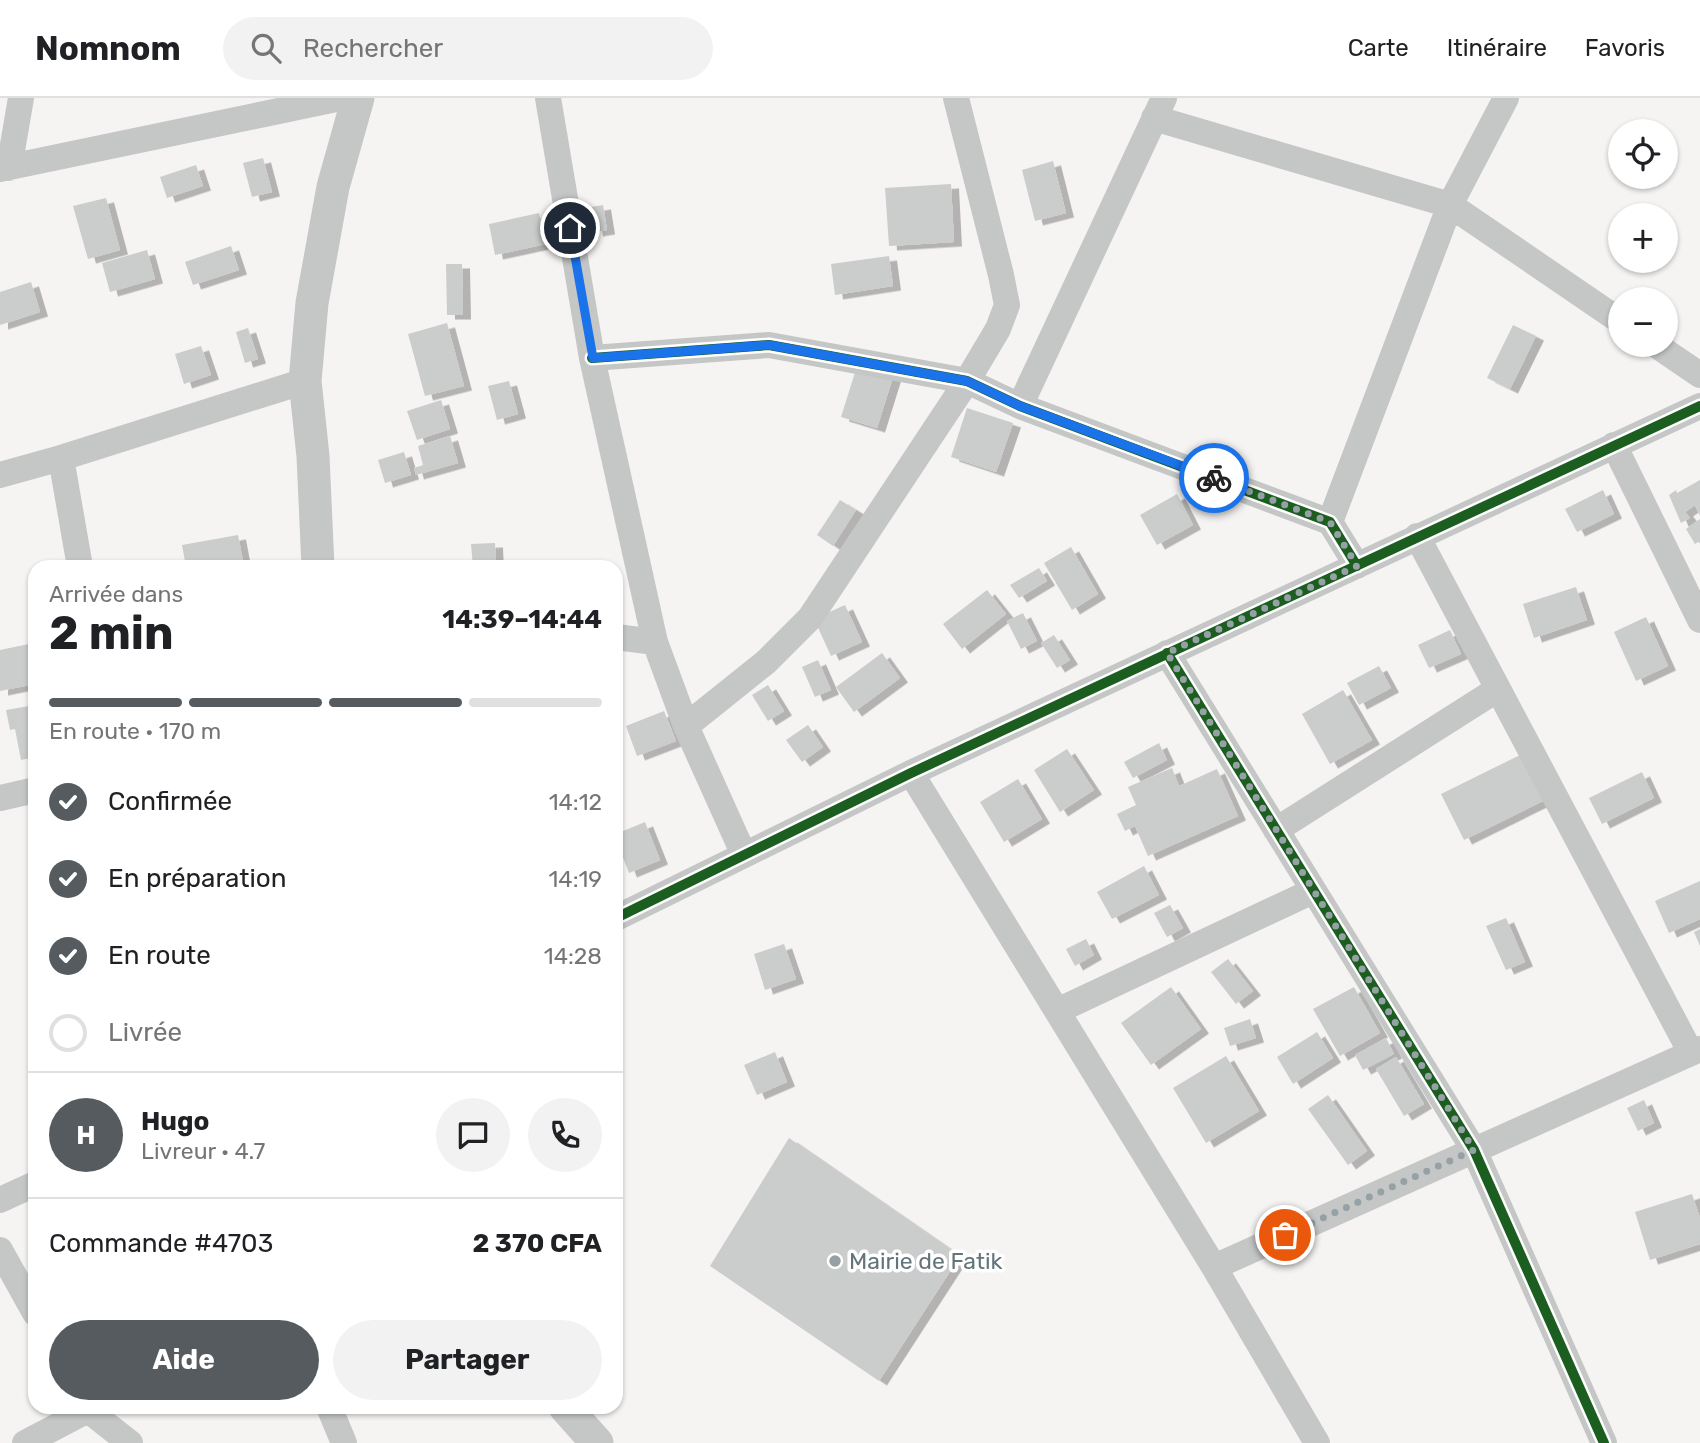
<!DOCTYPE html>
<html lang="fr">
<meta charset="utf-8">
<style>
:root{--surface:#fff;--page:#f2f2f2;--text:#202124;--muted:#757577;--line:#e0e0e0;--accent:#555b5e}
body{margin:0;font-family:Rubik,sans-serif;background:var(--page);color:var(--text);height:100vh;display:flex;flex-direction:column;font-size:26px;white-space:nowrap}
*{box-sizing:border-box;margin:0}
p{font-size:23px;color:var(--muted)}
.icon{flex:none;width:38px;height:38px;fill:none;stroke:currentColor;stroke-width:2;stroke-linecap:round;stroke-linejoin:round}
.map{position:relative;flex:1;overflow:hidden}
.panel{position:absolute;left:28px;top:462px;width:595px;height:854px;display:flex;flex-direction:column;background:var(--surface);border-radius:21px;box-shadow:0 2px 5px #0004}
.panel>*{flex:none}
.controls{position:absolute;left:1608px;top:21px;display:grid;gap:14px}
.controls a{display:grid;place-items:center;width:70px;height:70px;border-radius:50%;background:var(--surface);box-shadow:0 2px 5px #0004;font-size:35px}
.pin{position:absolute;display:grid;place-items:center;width:60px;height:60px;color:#fff;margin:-30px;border:4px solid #fff;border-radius:50%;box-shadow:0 2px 7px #0007}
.courier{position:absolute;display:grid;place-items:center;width:70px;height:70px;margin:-35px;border:5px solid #1a73e8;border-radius:50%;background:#fff;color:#222;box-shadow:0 2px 9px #0007}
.overview em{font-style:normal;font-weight:700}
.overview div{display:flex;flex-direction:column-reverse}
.overview{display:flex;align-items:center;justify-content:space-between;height:119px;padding:0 21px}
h1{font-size:46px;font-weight:700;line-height:52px}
.bar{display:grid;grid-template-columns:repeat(4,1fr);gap:10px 7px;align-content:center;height:84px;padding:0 21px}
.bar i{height:9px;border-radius:5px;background:var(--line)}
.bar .on{background:var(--accent)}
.bar p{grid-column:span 4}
.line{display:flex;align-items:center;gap:18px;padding:0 21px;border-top:2px solid var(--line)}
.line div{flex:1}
.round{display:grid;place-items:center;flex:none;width:74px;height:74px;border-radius:37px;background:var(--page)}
ol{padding:0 21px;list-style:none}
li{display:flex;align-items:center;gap:21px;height:77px}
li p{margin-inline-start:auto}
li .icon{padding:7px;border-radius:50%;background:var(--accent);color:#fff;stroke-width:4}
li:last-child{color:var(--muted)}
li i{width:38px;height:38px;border:4px solid var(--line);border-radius:50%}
.button{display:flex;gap:14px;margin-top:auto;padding:14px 21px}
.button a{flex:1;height:80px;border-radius:42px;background:var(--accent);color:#fff;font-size:28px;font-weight:700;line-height:80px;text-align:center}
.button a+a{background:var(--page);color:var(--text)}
header{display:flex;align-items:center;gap:42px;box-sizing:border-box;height:98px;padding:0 35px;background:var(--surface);border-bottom:2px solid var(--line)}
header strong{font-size:33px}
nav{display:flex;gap:38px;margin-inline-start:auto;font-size:24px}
.search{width:490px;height:63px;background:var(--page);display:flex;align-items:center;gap:18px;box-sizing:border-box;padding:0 24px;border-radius:38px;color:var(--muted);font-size:26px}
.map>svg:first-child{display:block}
.building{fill:#cbcccc;filter:url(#shadow)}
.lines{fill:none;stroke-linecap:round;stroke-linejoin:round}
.minor{stroke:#c5c7c7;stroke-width:26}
.tertiary{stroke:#c5c7c7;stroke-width:33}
.cycleway-casing{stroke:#fff;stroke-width:15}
.cycleway{stroke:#1b5e20;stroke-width:10}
.done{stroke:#96a1a5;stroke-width:7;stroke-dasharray:0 12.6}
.route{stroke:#1a73e8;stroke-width:9}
.poi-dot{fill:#96a1a5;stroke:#fff;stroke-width:2.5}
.labels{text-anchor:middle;stroke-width:7;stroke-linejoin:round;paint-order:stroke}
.poi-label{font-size:23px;fill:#63757b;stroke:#fff;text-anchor:start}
</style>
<header>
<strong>Nomnom</strong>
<div class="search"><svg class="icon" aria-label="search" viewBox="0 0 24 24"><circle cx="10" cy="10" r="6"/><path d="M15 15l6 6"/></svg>Rechercher</div>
<nav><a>Carte</a><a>Itinéraire</a><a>Favoris</a></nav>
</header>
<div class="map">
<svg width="1700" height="1345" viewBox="0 0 1700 1345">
<defs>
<filter id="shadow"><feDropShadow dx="8" dy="4.5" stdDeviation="0" flood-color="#0004"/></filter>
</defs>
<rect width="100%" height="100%" fill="#f5f4f3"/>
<path class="building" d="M263 60 272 94 252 99 243 65Z
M1053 63 1066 115 1035 123 1022 72Z
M196 67 203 88 167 100 160 79Z
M951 86 954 144 889 148 885 90Z
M106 100 120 152 88 161 73 108Z
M603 107 607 132 595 134 591 109Z
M539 115 546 146 495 157 489 126Z
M231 148 239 172 193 187 185 164Z
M147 152 155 181 110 194 102 165Z
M889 158 893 188 835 197 831 166Z
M446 166H462L463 217H447Z
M31 184 40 214 0 227V194Z
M447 225 464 288 425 298 408 236Z
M1513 227 1536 238 1510 291 1487 280Z
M248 230 258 261 245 265 236 234Z
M201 248 211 277 184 286 175 256Z
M857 268 893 279 877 330 841 319Z
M509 283 518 316 497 322 488 288Z
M441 302 450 331 417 342 407 313Z
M967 310 1013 325 996 374 951 359Z
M450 338 458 365 416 377 414 370 423 367 418 348Z
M404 354 411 377 385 385 378 362Z
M1700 382V418L1695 407 1685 414 1690 420 1681 425 1669 397 1676 392 1677 395Z
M1603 392 1614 416 1577 434 1565 411Z
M1177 396 1193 427 1157 447 1140 417Z
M840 402 856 412 833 448 817 437Z
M1700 421V443L1695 446 1686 431Z
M238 437 244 469H186L182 447Z
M495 445 496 469H473L471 446Z
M1071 449 1098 496 1072 512 1044 465Z
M1039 470 1047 483 1019 500 1010 487Z
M1576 489 1587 522 1534 540 1523 506Z
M987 492 1006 516 962 551 943 526Z
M845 507 862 544 831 558 814 521Z
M1023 515 1037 543 1021 551 1007 523Z
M1646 519 1668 568 1636 583 1614 534Z
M1450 532 1461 556 1429 570 1418 547Z
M1054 537 1070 562 1057 570 1041 545Z
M29 546 35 586 0 593V552Z
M882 555 900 580 854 614 836 589Z
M818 562 831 592 815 599 802 569Z
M1379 568 1391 590 1359 607 1347 585Z
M768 587 784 613 768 623 752 597Z
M1343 592 1372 642 1330 666 1302 616Z
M35 607V659L21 662 15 631 10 632 6 612Z
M664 613 676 643 637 658 626 628Z
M808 627 823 649 802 664 786 642Z
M1159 645 1167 662 1133 680 1124 664Z
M1067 651 1094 692 1060 714 1034 672Z
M1520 657 1543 703 1464 742 1441 696Z
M1172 670 1179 688 1217 671 1238 718 1148 758 1135 728 1125 733 1117 716 1136 707 1128 689Z
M1642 674 1654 700 1602 726 1589 700Z
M1018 681 1042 721 1004 744 980 704Z
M645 724 660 762 629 775 616 742V736Z
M1144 768 1159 797 1112 821 1097 794Z
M1700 783V821L1669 835 1655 803Z
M1170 807 1183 830 1167 839 1154 815Z
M1506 820 1525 864 1506 872 1486 828Z
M1700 831V848L1694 834Z
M1086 841 1094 857 1075 868 1066 851Z
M784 846 796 881 765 892 754 856Z
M1228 861 1253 893 1236 906 1211 874Z
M1171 889 1201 931 1151 967 1121 925Z
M1354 889 1380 935 1340 958 1313 911Z
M1250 921 1256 940 1230 948 1224 930Z
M1317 934 1333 960 1293 986 1277 959Z
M1386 940 1394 956 1363 972 1355 957Z
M775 954 787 984 757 997 744 967Z
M1226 958 1259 1013 1206 1045 1173 990Z
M1396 959 1424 1006 1404 1018 1376 971Z
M1328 997 1367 1053 1348 1067 1308 1011Z
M1644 1002 1654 1025 1638 1033 1627 1010Z
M789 1040 960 1158 879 1283 710 1168Z
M1692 1096 1700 1120V1146L1650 1162 1635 1114Z"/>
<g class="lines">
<path class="minor" d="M548 0 592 260 655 544 686 628 744 757
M1154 20 1450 107 1620 223
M9 70 21 0
M0 71 341 0
M1656 247 1700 277
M592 260 769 247 967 283 1020 308 1330 424 1357 468
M1020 308 1164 0
M1614 347 1700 522
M61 360 80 469
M0 377 61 360 305 283
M1330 424 1450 107 1506 0
M1417 438 1691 955
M616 539 655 544
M1167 555 1474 1052 1604 1345
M686 628 766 564 810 520 967 283 998 231 1007 207 1001 177 956 0
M911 675 1214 1169 1317 1345
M0 700 35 692
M1276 732 1498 591
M616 820 911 675 1700 308
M1057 913 1313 793
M0 1102 35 1086
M0 1152 35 1215
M1214 1169 1700 951
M329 1309 344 1345
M25 1345 88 1312 130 1345"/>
<path class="tertiary" d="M318 469 313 358 305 283 312 205 333 89 358 0
M565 1309 597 1345"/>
<g class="cycleway-casing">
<path id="cycleway" d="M592 260 769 247 967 283 1020 308 1330 424 1357 468
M1167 555 1474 1052 1604 1345
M616 820 911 675 1700 308"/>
</g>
<use href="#cycleway" class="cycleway"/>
</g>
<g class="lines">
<path class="done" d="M1214 380 1330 424 1357 468 1167 555 1474 1052 1285 1137"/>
<path class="route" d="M570 130 593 260 769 247 967 283 1020 308 1214 380"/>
</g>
<circle class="poi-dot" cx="835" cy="1163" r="7"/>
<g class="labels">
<g class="poi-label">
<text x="849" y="1171">Mairie de Fatik</text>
</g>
</g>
</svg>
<div class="controls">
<a><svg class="icon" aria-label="locate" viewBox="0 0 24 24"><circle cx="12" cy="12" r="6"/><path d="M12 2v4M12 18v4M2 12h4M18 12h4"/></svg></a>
<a>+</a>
<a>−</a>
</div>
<div class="pin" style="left:1285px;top:1137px;background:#ea580c"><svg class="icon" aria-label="bag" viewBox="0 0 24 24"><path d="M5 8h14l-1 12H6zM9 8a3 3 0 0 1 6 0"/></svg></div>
<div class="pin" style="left:570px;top:130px;background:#1f2937"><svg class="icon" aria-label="home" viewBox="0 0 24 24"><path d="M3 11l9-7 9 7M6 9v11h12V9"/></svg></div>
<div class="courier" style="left:1214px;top:380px"><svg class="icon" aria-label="bike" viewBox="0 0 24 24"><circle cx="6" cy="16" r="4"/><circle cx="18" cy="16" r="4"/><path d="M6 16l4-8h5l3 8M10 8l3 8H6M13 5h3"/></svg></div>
<section class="panel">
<div class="overview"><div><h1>2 min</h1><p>Arrivée dans</p></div><em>14:39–14:44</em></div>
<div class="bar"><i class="on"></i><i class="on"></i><i class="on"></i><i></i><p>En route · 170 m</p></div>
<ol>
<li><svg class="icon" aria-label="check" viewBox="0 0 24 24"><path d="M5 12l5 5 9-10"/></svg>Confirmée<p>14:12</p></li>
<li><svg class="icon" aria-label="check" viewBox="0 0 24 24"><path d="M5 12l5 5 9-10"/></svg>En préparation<p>14:19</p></li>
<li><svg class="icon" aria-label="check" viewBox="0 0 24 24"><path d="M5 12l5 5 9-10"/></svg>En route<p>14:28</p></li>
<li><i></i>Livrée</li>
</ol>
<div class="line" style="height:126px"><b class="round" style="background:var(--accent);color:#fff">H</b><div><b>Hugo</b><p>Livreur · 4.7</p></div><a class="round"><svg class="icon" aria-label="chat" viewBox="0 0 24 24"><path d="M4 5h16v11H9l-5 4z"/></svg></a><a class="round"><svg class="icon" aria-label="phone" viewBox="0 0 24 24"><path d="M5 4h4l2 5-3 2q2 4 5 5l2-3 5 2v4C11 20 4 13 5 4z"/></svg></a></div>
<div class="line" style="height:91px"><div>Commande #4703</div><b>2 370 CFA</b></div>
<div class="button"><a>Aide</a><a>Partager</a></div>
</section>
</div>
